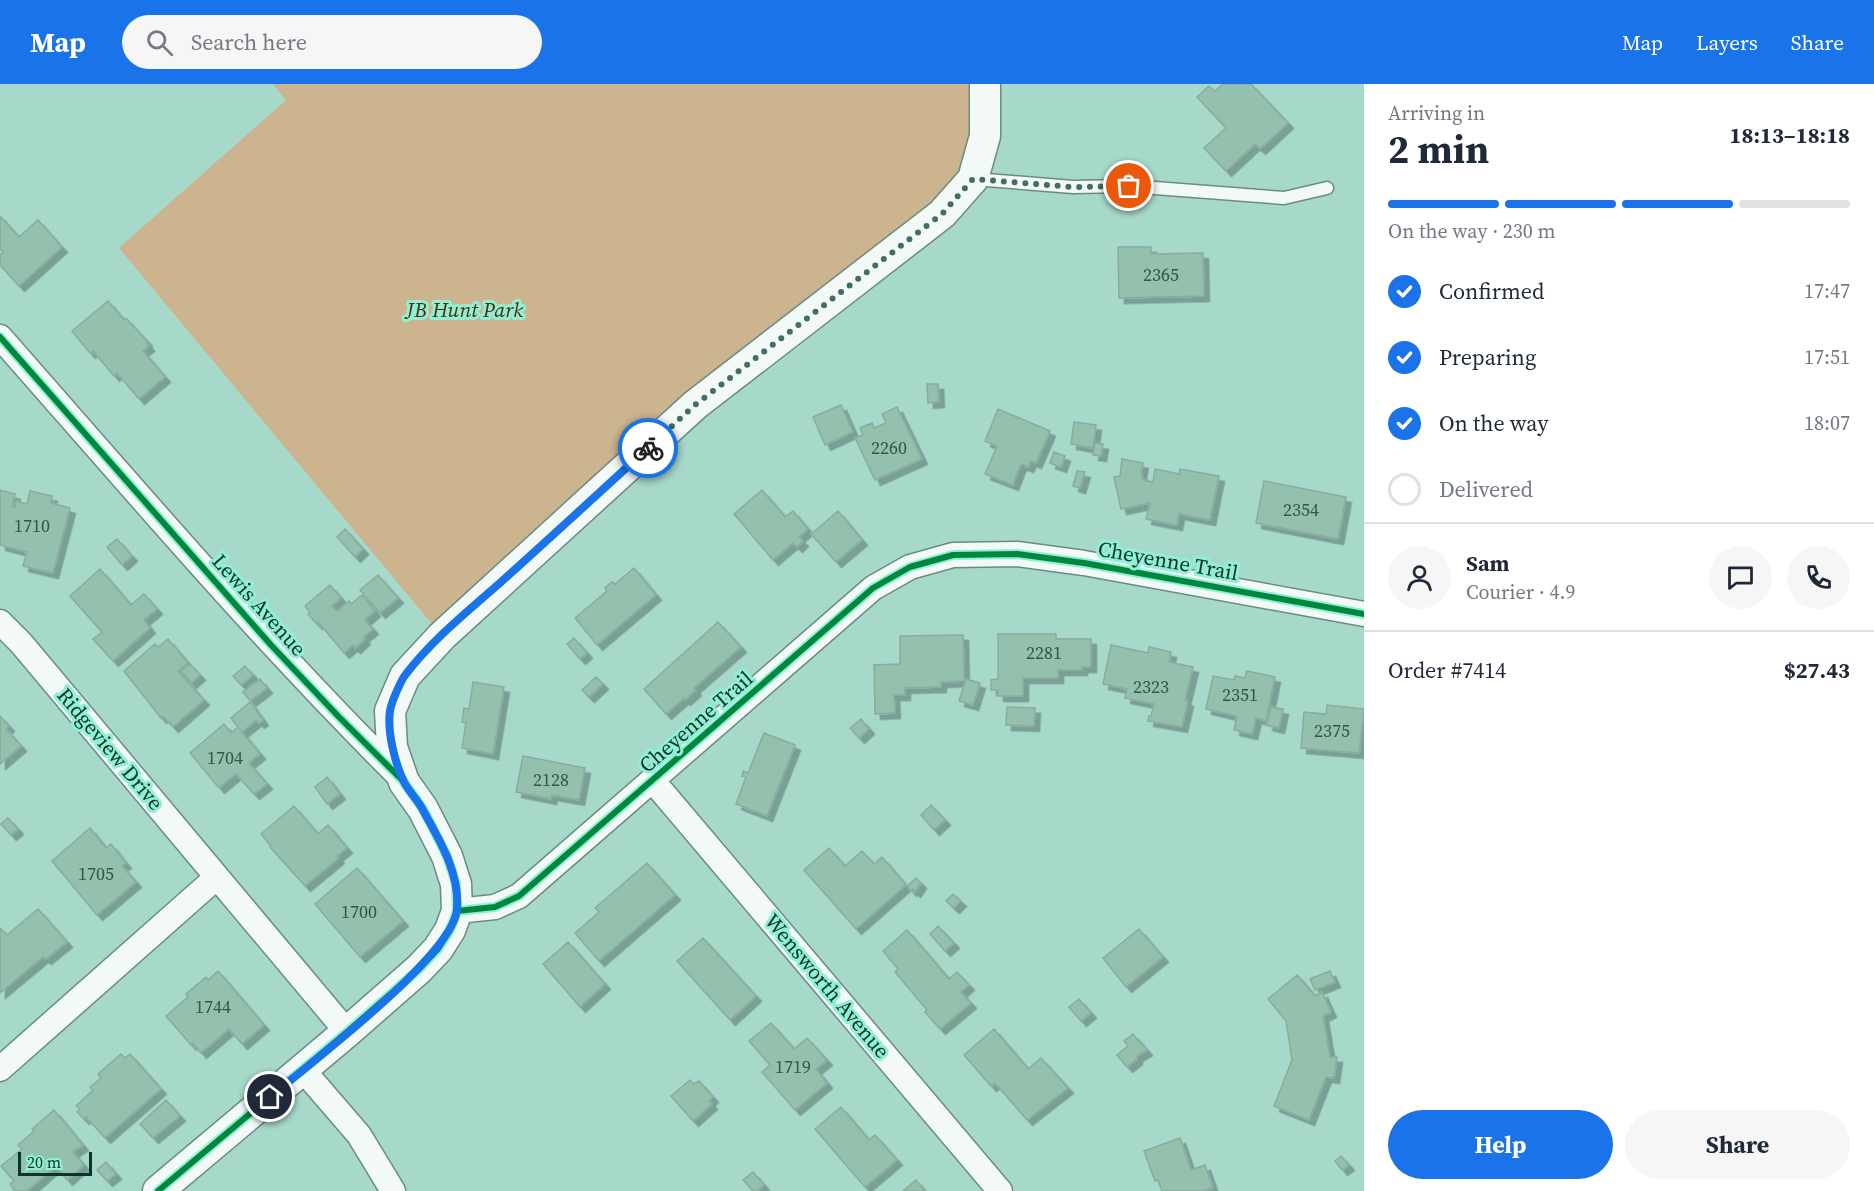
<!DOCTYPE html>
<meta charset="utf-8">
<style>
:root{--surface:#fff;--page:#f6f6f7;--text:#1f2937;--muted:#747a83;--line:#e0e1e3;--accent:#1a73e8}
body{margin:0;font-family:"Source Serif 4",serif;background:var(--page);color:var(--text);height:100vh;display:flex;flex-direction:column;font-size:22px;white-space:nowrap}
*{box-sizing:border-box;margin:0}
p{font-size:20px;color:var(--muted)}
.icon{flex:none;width:33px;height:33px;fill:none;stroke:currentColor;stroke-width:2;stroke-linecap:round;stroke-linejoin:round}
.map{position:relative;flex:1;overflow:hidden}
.drawer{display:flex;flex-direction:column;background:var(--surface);width:510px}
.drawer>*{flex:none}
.scale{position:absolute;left:18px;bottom:15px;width:74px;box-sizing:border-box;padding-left:6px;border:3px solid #0b352b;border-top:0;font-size:16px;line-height:21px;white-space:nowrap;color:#0b352b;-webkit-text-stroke:4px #91efd4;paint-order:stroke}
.pin{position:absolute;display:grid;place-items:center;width:51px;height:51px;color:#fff;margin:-26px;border:3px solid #fff;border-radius:50%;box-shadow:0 2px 6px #0007}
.courier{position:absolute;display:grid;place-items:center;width:60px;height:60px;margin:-30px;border:4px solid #1a73e8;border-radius:50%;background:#fff;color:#222;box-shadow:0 2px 8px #0007}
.head em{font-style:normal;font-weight:700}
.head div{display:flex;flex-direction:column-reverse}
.head{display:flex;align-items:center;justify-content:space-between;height:102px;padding:0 24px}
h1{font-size:39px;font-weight:700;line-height:45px}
.bar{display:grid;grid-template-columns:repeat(4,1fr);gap:9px 6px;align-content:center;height:72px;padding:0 24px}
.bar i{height:8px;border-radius:4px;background:var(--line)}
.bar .active{background:var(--accent)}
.bar p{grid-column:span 4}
.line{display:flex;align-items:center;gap:15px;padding:0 24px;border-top:2px solid var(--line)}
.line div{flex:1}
.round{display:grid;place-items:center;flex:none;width:63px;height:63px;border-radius:32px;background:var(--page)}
ol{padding:0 24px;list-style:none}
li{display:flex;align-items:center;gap:18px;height:66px}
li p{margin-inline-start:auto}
li .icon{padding:6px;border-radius:50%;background:var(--accent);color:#fff;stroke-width:4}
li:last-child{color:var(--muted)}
li i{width:33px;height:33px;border:3px solid var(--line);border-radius:50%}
.button{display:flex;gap:12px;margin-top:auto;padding:12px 24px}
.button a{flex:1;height:69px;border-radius:36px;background:var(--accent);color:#fff;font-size:24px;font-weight:700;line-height:69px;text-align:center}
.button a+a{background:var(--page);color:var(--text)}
header{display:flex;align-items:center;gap:36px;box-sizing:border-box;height:84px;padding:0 30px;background:var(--accent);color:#fff}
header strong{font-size:28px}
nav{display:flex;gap:33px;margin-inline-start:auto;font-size:21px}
.search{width:420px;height:54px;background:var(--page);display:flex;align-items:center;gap:15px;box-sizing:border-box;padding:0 21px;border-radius:33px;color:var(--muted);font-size:22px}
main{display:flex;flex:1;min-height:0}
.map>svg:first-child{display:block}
.green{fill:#ccb48e}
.building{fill:#94c1ad;stroke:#89ac9d;stroke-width:1.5;filter:url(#shadow)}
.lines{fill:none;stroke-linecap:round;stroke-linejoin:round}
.service-casing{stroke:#688d84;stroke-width:15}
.minor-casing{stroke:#688d84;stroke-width:27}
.tertiary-casing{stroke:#688d84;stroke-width:33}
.service{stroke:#f2f9f7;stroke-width:12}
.minor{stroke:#f2f9f7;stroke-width:24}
.tertiary{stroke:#f2f9f7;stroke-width:30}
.cycleway-casing{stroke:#91efd4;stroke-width:10}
.cycleway{stroke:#00873e;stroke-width:6}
.done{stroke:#426e63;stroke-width:6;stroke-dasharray:0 10.8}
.route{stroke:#1a73e8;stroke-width:8}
.labels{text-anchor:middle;stroke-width:6;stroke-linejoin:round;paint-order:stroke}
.number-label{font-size:18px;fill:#2d584c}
.park-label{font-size:21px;font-style:italic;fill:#532c0f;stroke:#91efd4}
.street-label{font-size:21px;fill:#0b352b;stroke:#91efd4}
</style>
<header>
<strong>Map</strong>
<div class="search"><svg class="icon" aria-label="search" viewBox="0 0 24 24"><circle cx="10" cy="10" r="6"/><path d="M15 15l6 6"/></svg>Search here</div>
<nav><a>Map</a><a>Layers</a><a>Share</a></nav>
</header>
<main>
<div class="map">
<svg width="1364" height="1107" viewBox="0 0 1364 1107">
<defs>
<filter id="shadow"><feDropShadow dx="5.5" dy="5.5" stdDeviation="0" flood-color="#0004"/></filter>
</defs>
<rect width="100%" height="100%" fill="#a7d9cb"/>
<path class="green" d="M273 0H985L973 95 442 552 119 164 286 16Z"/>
<path class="building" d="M1223 0H1251L1288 39 1260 65 1255 60 1226 87 1204 64 1226 44 1197 13 1209 2 1215 7Z
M0 132 19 153 38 136 62 163 19 202 0 181V171L3 168 0 165Z
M1118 163H1151V170L1203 169 1204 212 1119 214Z
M108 217 124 236 126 234 147 257 146 258 149 262 143 267 165 293 139 315 117 289 114 292 93 267 90 269 72 247Z
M927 300H938L939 318 928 319Z
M841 321 853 348 825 361 813 333Z
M897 323 922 375 875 396 855 354 863 351 860 344 872 339 874 344 886 339 882 330Z
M998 325 1050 347 1036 379 1031 377 1028 383 1021 380 1013 401 985 390 997 362 985 357Z
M1074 338 1096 341 1093 364 1071 360Z
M1095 359 1103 360 1101 372 1093 371Z
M1054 368 1065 372 1061 383 1050 379Z
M1122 375 1143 379 1141 388 1143 396 1153 398 1155 385 1179 390 1180 385 1219 392 1210 436 1179 430 1177 441 1146 435 1150 419 1121 425 1114 393 1120 392Z
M1077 387 1085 388 1080 404 1073 402Z
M1264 397 1346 413 1338 455 1256 439Z
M0 406 15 410 12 422 15 423 16 417 27 420 30 407 52 412 51 419 70 424 53 489 23 482 27 468 0 461Z
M762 406 785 433 793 427 808 445 799 453 803 457 797 463 793 459 773 476 734 430Z
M838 427 862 456 836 478 811 450Z
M345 445 363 465 355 473 337 453Z
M117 455 132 472 122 481 107 463Z
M634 484 656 511 597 561 575 534 607 507 605 504 612 498 615 500Z
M100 485 131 521 144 510 157 525 144 536 150 544 113 577 93 555 102 548 70 512Z
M378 491 398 514 380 529 360 506Z
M330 501 341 514 332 522 337 527 349 517 351 520 362 511 375 527 365 536 373 545 363 553 365 555 355 564 353 561 344 569 319 539 317 540 308 530 310 529 305 522Z
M718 538 741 563 694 604 696 606 685 616 684 614 666 630 644 605Z
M998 550H1056V555H1091V583H1082V586H1058V594H1023V612H998V606H991V596L998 595Z
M963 551 964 597 941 598V603L905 604V611H894L895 629 875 630 874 581 900 580V552Z
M574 554 587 569 580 575 567 560Z
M168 555 188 579 178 587 204 616 173 643 163 632 161 634 124 587 155 560 158 563Z
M1111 561 1148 569 1149 563 1171 568 1169 578 1193 583 1185 616 1188 617 1182 643 1148 637 1149 632H1151L1154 620 1125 614 1127 605 1103 600Z
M190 580 200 591 191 599 181 587Z
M245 582 253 591 241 601 233 592Z
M1247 587 1275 593 1266 637 1256 634 1252 650 1234 646 1237 632 1206 625 1213 592 1234 596 1235 592 1245 594Z
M596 593 603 600 589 613 582 606Z
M260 595 267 604 250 617 243 608Z
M966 595 980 599 973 621 959 617Z
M473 598 504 603 493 670 462 664 466 639 462 638 464 624 469 625Z
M250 618 263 636 259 639 257 636 242 648 231 634Z
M1327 621 1364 625 1359 669 1301 664 1304 628 1326 630Z
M1007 623 1035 624 1034 642 1006 641Z
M1271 623 1283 625 1279 644 1267 641Z
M0 632 9 642 6 645 21 662 0 680Z
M861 635 869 645 859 654 850 644Z
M224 640 231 649 238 643 260 670 249 679 267 700 254 710 236 690 219 704 190 669Z
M764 649 795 661 767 732 736 720 746 693 742 692 743 687 748 689Z
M523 672 585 684 579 716 552 711 551 715 516 708Z
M327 693 340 710 327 720 315 703Z
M931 721 945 736 934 746 921 731Z
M294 722 318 750 328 741 347 764 337 772 339 774 305 802 270 763 271 762 261 750Z
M8 734 18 745 11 751 1 740Z
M90 744 106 764 111 760 126 779 122 782 136 798 97 831 52 777Z
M829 764 845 782 862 767 874 780 882 773 906 801 856 845 804 786Z
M647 779 675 811 599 877 575 849 599 828 595 824Z
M357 784 403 837 360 873 315 820Z
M916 794 921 799 915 808 913 805 911 807 907 802Z
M953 810 961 817 954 824 946 817Z
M38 825 67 858 46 875 43 873 0 909V844L7 851Z
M938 842 954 859 945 867 930 850Z
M1139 845 1163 873 1126 903 1103 874Z
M907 846 949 895 957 888 969 901 961 908 971 919 940 945 925 928 927 926 895 888 898 885 883 867Z
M703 854 756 912 730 936 677 877Z
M568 858 605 900 580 923 543 880Z
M218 887 264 941 242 960 229 945 201 969 193 959 191 961 166 932 188 913 186 910 206 893 208 896Z
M1330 887 1335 898 1315 906 1310 895Z
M1297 891 1315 912 1322 908 1331 928 1323 932 1330 973H1337L1334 994 1326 993 1309 1036 1274 1022 1292 976 1286 937 1268 915Z
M1079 915 1091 929 1081 937 1069 923Z
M771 939 794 965 807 954 827 976 816 985 827 999 795 1026 762 988 770 981 749 957Z
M994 945 1028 985 1041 974 1068 1004 1027 1036 995 999 991 1002 964 971Z
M1133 950 1147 966 1137 972V975L1127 983 1117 971 1128 962 1124 957Z
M121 970 125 974 130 970 161 1005 105 1054 86 1033 84 1035 77 1028 80 1025 76 1022 93 1006 90 1003 101 994 98 990Z
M690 996 694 1000 699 997 713 1013 709 1017 712 1020 693 1037 671 1012Z
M166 1016 180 1032 153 1054 140 1040Z
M841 1023 869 1056 875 1051 897 1076 865 1103 815 1045Z
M54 1026 83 1061 73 1068 84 1081 67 1096 56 1082 27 1107H15L10 1100 14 1097 1 1082 22 1065 18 1061 34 1047 32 1045Z
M1180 1054 1191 1086 1205 1081 1213 1104 1203 1107H1162L1158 1096 1155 1097 1144 1067Z
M1341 1072 1349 1081 1342 1086 1335 1077Z
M106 1078 116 1090 107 1097 97 1086Z
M753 1088 764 1101 757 1107H753L743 1096Z
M916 1096 925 1107H903Z"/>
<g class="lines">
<g class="service-casing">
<path id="service" d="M974 95 1073 103 1129 102 1284 114 1327 104"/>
</g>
<g class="minor-casing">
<path id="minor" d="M0 253C132 403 261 555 403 696
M0 538 21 559 217 793 0 985
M653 697 1000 1107
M217 793 347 948
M457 827 495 823 519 812 873 504 910 483 953 471 1017 470 1084 479 1364 530
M303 986 359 1051 393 1107"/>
</g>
<g class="tertiary-casing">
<path id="tertiary" d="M158 1107 347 948 419 885 438 865 450 846 457 827 456 800 447 772 423 725 404 698 392 663 390 627 405 592 442 552 695 321 942 130 973 95 985 52V0"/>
</g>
<use href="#service" class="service"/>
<use href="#minor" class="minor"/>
<use href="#tertiary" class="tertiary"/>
<g class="cycleway-casing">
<path id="cycleway" d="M0 253 271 561 338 632 404 698 423 725 447 772 456 800 457 827 450 846 438 865 419 885 347 948 158 1107
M457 827 495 823 519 812 873 504 910 483 953 471 1017 470 1084 479 1364 530"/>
</g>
<use href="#cycleway" class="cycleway"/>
</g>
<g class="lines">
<path class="done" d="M648 364 695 321 942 130 973 95 1073 103 1129 102"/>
<path class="route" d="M270 1013C309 980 454 871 457 825 460 790 440 757 424 728 419 717 409 708 404 698 395 679 387 648 390 627 391 619 401 596 406 590 433 555 468 527 501 498 550 454 599 409 648 364"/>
</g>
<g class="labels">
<g class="number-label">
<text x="1161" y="197">2365</text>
<text x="889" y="370">2260</text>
<text x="1301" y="432">2354</text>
<text x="32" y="448">1710</text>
<text x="1044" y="575">2281</text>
<text x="1151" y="609">2323</text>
<text x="1240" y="617">2351</text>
<text x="1332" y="653">2375</text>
<text x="225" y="680">1704</text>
<text x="551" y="702">2128</text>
<text x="96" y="796">1705</text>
<text x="359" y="834">1700</text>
<text x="213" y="929">1744</text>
<text x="793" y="989">1719</text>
</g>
<g class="park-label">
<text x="465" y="233">JB Hunt Park</text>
</g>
<g class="street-label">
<text transform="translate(1168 477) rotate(10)" y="7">Cheyenne Trail</text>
<text transform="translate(259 521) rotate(48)" y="7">Lewis Avenue</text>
<text transform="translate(696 638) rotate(-41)" y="7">Cheyenne Trail</text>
<text transform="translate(110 665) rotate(50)" y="7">Ridgeview Drive</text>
<text transform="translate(827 902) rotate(50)" y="7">Wensworth Avenue</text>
</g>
</g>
</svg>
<div class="scale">20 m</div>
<div class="pin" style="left:1129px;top:102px;background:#ea580c"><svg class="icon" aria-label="bag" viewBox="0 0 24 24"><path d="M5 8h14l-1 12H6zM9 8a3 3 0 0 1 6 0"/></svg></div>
<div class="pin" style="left:270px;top:1013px;background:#1f2937"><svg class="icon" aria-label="home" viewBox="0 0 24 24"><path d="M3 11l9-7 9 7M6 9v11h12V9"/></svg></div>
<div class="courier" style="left:648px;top:364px"><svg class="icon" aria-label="bike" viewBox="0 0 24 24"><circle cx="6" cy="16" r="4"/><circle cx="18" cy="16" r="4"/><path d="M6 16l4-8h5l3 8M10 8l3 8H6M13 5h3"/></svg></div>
</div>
<section class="drawer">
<div class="head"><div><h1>2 min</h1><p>Arriving in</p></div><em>18:13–18:18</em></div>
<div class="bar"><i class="active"></i><i class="active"></i><i class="active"></i><i></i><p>On the way · 230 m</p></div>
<ol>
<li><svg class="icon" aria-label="check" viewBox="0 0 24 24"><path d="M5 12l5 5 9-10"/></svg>Confirmed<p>17:47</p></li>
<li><svg class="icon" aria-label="check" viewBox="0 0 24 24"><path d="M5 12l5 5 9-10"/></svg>Preparing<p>17:51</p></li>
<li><svg class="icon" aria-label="check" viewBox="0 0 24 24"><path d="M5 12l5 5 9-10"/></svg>On the way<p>18:07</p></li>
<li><i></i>Delivered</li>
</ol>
<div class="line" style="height:108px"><a class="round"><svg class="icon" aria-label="person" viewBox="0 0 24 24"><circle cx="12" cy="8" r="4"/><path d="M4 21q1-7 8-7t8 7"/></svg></a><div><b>Sam</b><p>Courier · 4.9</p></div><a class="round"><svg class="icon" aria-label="chat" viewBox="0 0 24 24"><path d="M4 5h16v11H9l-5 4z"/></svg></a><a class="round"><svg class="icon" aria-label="phone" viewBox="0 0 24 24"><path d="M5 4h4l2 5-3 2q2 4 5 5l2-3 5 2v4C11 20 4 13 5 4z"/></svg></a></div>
<div class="line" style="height:78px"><div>Order #7414</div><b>$27.43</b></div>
<div class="button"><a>Help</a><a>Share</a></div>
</section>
</main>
